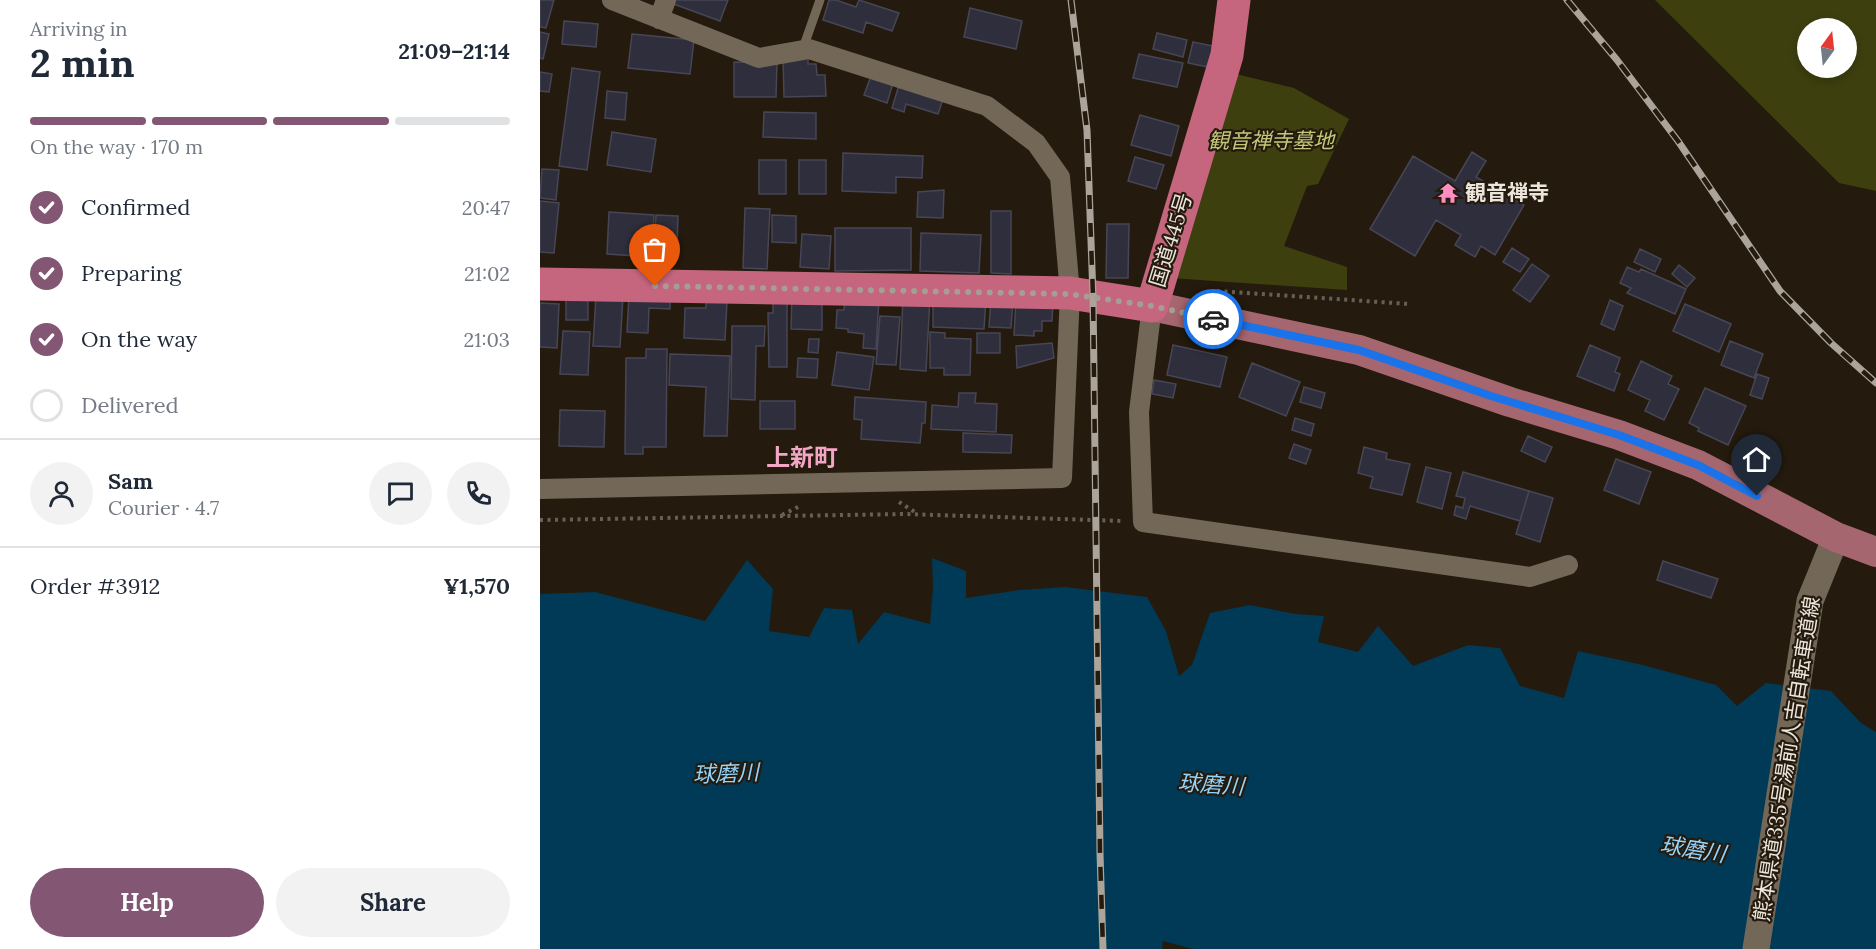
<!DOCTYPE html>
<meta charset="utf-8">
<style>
:root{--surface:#fff;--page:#f2f2f3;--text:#1f2937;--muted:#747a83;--line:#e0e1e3;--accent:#835674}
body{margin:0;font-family:Lora,"Noto Sans JP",serif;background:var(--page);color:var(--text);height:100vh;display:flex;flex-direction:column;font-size:22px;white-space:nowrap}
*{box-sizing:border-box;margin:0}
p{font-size:20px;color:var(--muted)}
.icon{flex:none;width:33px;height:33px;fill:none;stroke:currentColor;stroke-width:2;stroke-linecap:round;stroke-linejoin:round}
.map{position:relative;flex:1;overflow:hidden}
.drawer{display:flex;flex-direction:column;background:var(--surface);width:540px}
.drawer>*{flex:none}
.needle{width:39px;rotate:15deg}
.tools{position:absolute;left:1257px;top:18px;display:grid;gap:12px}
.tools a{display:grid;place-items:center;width:60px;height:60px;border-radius:50%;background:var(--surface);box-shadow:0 3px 9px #0003;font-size:30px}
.pin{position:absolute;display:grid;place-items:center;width:51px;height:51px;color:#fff;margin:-62px -26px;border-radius:50% 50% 50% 0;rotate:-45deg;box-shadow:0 0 6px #0007}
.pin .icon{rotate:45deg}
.courier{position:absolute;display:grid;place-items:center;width:60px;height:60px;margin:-30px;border:4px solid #1a73e8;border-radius:50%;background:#fff;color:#222;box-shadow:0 2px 8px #0007}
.overview em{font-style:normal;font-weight:700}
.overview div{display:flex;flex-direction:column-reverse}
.overview{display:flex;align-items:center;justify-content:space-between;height:102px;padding:0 30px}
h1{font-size:39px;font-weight:700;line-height:45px}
.bar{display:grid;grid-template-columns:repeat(4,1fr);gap:9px 6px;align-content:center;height:72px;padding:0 30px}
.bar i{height:8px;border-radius:4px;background:var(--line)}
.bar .on{background:var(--accent)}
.bar p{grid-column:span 4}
.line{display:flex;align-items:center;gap:15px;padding:0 30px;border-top:2px solid var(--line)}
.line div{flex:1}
.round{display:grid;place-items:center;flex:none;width:63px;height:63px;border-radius:32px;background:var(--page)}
ol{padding:0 30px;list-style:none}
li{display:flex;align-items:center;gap:18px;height:66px}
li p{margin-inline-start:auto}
li .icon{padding:6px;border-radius:50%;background:var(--accent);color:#fff;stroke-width:4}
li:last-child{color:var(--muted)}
li i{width:33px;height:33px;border:3px solid var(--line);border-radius:50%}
.primary-button{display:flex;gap:12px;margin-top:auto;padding:12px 30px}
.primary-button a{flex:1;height:69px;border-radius:36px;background:var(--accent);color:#fff;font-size:24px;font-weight:700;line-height:69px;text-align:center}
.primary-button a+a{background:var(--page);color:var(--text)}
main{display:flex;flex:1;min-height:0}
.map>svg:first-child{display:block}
.green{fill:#3d3f0f;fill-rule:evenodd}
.water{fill:#003a56}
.building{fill:#2f2e3d;stroke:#474656;stroke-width:1.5}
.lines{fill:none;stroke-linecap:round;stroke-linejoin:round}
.path{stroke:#696055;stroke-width:4;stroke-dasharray:3 4.5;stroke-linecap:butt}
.lane{stroke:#736758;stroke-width:9}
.street{stroke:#736758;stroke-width:20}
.secondary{stroke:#736758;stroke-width:27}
.primary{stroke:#a5666f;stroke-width:30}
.highway{stroke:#c6657e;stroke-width:33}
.rail-casing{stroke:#aca49a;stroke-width:7}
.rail{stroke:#241a0d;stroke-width:4.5;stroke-dasharray:14;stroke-linecap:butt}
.done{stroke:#a69e94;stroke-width:6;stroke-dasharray:0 10.8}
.route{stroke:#1a73e8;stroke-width:8}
.labels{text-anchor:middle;stroke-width:4.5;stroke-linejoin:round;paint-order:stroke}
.park-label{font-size:21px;font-style:italic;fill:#c3c878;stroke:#241a0d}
.poi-label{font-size:21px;font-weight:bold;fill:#ece5dc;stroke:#241a0d;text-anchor:start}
.street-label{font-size:21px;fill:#ece5dc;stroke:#241a0d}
.water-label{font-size:22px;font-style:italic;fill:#95d3f9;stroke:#241a0d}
.quarter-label{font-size:24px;font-weight:bold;fill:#f3a5c5;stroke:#241a0d}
</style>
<main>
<section class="drawer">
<div class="overview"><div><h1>2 min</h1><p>Arriving in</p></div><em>21:09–21:14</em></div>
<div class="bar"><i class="on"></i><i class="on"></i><i class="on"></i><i></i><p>On the way · 170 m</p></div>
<ol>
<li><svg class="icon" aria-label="check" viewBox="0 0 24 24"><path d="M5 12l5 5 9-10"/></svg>Confirmed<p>20:47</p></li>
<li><svg class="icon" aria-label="check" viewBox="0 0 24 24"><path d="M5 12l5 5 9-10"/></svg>Preparing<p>21:02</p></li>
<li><svg class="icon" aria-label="check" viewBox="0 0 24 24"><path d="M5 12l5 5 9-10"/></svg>On the way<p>21:03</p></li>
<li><i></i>Delivered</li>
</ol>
<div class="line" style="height:108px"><a class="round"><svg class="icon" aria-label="person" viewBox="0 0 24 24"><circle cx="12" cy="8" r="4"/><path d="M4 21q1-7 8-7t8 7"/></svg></a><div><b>Sam</b><p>Courier · 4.7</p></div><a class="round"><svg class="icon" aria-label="chat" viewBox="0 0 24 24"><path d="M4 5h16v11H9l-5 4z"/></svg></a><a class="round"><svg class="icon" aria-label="phone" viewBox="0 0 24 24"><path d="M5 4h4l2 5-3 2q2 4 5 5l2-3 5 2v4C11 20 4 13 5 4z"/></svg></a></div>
<div class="line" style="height:78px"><div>Order #3912</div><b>¥1,570</b></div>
<div class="primary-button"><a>Help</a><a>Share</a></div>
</section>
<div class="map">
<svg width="1336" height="949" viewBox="0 0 1336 949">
<rect width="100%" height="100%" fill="#241a0d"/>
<path class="green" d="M1115 0H1336V191L1299 183ZM1306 28V68H1268V28Z
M692 73 754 88 809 119 778 184 767 186 744 246 807 267V290L631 278Z"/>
<path class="water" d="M392 558 426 571V598L480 590 525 587 607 597 626 631 639 676 652 665 670 613 710 605 756 614 784 616 778 642 818 652 838 626 873 666 928 645 960 648 980 686 1024 698 1038 651 1103 665 1176 685 1197 706 1226 683 1291 691 1321 723 1336 732V949H653L623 941 622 949H0V594L55 592 165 621 207 560 233 589 229 631 269 637 284 608 312 610 318 644 344 612 390 624 393 587Z"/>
<path class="building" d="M0 0H14L6 28 0 27Z
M133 0H188L180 21 131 3Z
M289 0H296L316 7 319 0 359 13 352 31 326 22 323 33 283 20Z
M430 8 482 21 476 49 424 37Z
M24 21 58 24 56 47 22 44Z
M0 32 9 34 3 59 0 58Z
M617 33 647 40 643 57 613 49Z
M92 34 154 40 150 74 88 68Z
M653 42 678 47 673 68 648 63Z
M599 54 643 63 637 87 593 78Z
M268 56V64H276L277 75H285L286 96 244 97 243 57Z
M194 62 237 63 236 97H194Z
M32 68 60 72 47 170 19 166Z
M0 72 12 74 9 92 0 91Z
M331 76 353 83 347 103 324 95Z
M359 85 403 99 398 114 366 104 364 112 352 108Z
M67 91 87 93 85 120 65 118Z
M224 112 276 113V139L223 137Z
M600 115 639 126 631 156 591 145Z
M72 132 116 139 111 172 67 165Z
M932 152 946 161 936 177 984 205 955 255 941 246 935 257 915 245 921 235 896 220 875 256 830 229 873 156 915 181Z
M303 153 383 156 382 178 356 177V193L302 191Z
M595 157 624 165 616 189 588 181Z
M219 160H246V194H219Z
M259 160H286V194H259Z
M2 169 19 170 16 200 0 198Z
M404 190 403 218 377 217 378 192Z
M0 201 19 203 14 253 0 252Z
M205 208 230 209 227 269 203 268Z
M451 211H471V274L451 273Z
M69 212 114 215 111 257 67 254Z
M116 215 138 216 137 248 114 247Z
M232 215 256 216V243L232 242Z
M567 224H589L588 278H566Z
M295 228H371V270L295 271Z
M381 233 441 235 439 273 380 271Z
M262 234 291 236 289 269 260 267Z
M972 248 989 259 980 272 963 262Z
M1100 249 1121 259 1115 272 1094 262Z
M992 264 1009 276 990 302 973 290Z
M1139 265 1155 278 1147 287 1132 274Z
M1087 267 1099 272 1101 269 1146 289 1135 314 1087 293 1091 288 1080 283Z
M252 293 282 294V330L251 329Z
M56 295 83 296 80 347 53 346Z
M89 295 130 297V309L109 308 108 333 87 332Z
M305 295 339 298 336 349 323 348 324 334 308 332V329L296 328 297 310H304Z
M26 297H48V320H26Z
M233 297H247V367H229L228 313H233Z
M363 297 390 298 386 371 360 369Z
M393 298 446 299 444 329 393 327Z
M451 298 473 300 471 328 449 327Z
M476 299 513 301 512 321H502V331H494V336L474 335Z
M166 300 187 301 185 340 144 338 145 308H166Z
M1070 300 1083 306 1074 330 1061 324Z
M0 303 19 304 17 348 0 347Z
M1145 304 1191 324 1179 352 1133 331Z
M340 316 360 317 356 365 336 364Z
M192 326H225L224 346H216L215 400 191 399Z
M23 331 50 332 48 375 20 374Z
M390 332 405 333V338L431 339 430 375H404V368H390Z
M437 333H460V353H437Z
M269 339H279L278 353 268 352Z
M1190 341 1223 354 1214 378 1181 365Z
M512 343 514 358 477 368 476 346Z
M633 345 687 357 680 387 627 375Z
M1050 345 1080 358 1075 372 1080 374 1074 391 1037 376Z
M106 349H127L126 447H103V454H85L86 358H106Z
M297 352 334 357 329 390 292 385Z
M130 354 190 356 187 436H164L166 387 129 385Z
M258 358 278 359 277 378 257 377Z
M1101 361 1132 376 1128 384 1139 389 1124 420 1105 411 1110 400 1088 390Z
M712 363 760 382 746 416 699 397Z
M1217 374 1229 378 1222 399 1210 395Z
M614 380 636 384 633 398 612 394Z
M764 387 785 393 781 408 760 402Z
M1165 388 1206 406 1188 445 1158 431 1159 428 1149 423Z
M419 393H436L435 403 457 404 456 432 391 429 392 405 418 407Z
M315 397 386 402 385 423H382L380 443 321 439 322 420 314 419Z
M220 401H255V429H220Z
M20 410 65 411 64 447 19 446Z
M755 418 774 424 771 436 752 430Z
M423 433 472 435 471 453 423 452Z
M988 436 1012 447 1005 462 981 451Z
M754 444 771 450 766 464 749 458Z
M824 447 847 453 846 459 870 464 862 495 830 488 833 477 818 473Z
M1076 459 1111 472 1099 504 1064 490Z
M886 467 911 473 902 509 877 502Z
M923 472 989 491 980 521 930 506 926 519 914 515 916 506 923 508 925 498 916 496Z
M989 491 1013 498 1000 542 976 534Z
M1123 561 1178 579 1171 598 1117 580Z"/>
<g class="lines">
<path class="path" d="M677 291 869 304
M359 502 378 514
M242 515 262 505
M0 520 364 514 584 521"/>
<path class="lane" d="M262 51 280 0"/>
<path class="street" d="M119 19 126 0
M612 306 599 412 603 522 990 577 1028 565
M0 489 522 478 530 293 520 177 496 143 447 106 269 49 219 58 72 0"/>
<path class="secondary" d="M1216 949 1270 601 1296 537"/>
<path class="primary" d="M612 306 819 350 970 402 1079 435 1158 465 1296 537 1336 552"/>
<path class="highway" d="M0 284 530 293 612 306 687 55 694 0"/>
<g class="rail-casing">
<path id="rail" d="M531 0 547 130 553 296 560 853 563 949
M1027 0 1077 60 1138 141 1240 291 1291 343 1336 383"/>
</g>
<use href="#rail" class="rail"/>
</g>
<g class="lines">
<path class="done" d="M115 286 530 294 612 306 673 319"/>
<path class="route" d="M673 319 819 350 951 396 1079 435 1158 465 1217 496"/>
</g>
<defs>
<g id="temple-bare" transform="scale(1.62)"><path d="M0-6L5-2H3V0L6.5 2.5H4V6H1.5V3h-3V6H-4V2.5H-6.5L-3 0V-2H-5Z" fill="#fd8ebf" stroke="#241a0d" stroke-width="2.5" paint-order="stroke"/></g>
</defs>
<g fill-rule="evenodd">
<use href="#temple-bare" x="908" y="193"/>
</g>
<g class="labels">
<g class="park-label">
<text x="731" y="148">観音禅寺墓地</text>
</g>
<g class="poi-label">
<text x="925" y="200">観音禅寺</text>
</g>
<g class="street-label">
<text transform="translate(631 240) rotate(-73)" y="7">国道445号</text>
<text transform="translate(1247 759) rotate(-81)" y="7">熊本県道335号湯前人吉自転車道線</text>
</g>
<g class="water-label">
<text transform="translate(186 773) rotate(-2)" y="8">球磨川</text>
<text transform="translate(671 784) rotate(4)" y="8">球磨川</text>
<text transform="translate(1153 849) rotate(9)" y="8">球磨川</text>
</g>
<g class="quarter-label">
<text x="262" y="466">上新町</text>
</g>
</g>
</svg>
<div class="tools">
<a><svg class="needle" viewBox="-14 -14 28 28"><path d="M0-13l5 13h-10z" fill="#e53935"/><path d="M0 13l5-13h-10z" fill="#747a83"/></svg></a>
</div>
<div class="pin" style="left:115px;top:286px;background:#ea580c"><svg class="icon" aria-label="bag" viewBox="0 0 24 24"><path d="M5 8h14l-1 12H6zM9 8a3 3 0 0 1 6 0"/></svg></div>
<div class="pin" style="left:1217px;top:496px;background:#1f2937"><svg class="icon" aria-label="home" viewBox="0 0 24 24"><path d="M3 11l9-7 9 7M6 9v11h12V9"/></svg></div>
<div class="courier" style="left:673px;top:319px"><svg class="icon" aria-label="car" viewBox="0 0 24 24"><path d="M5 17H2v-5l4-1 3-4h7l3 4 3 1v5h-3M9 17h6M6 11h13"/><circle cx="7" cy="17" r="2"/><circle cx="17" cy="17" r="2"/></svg></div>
</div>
</main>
